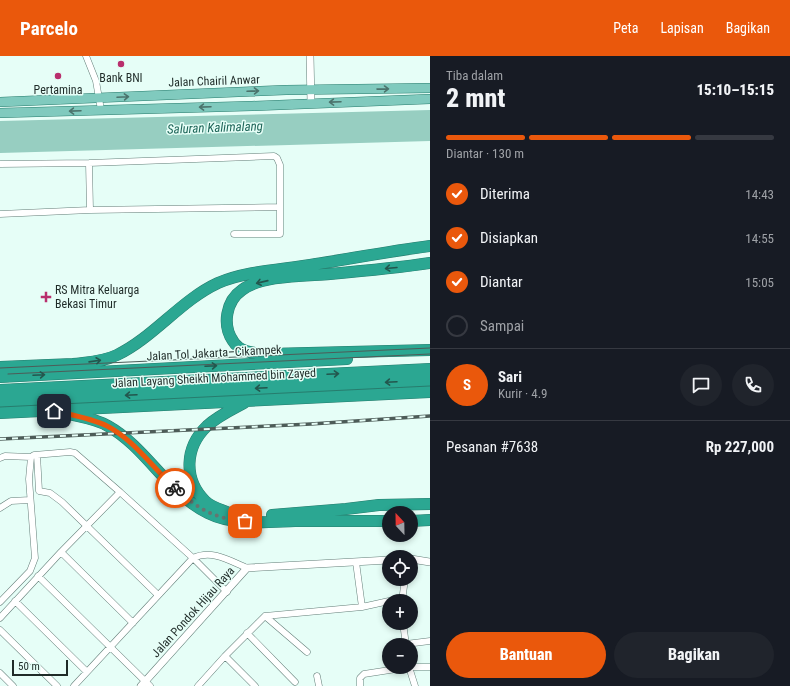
<!DOCTYPE html>
<html lang="id">
<meta charset="utf-8">
<style>
:root{--surface:#171b24;--page:#20242c;--text:#f1f3f6;--muted:#9ea1a6;--line:#363941;--accent:#ea580c}
body{margin:0;font-family:"Roboto Condensed",sans-serif;background:var(--page);color:var(--text);height:100vh;display:flex;flex-direction:column;font-size:15px;white-space:nowrap}
*{box-sizing:border-box;margin:0}
p{font-size:13px;color:var(--muted)}
.icon{flex:none;width:22px;height:22px;fill:none;stroke:currentColor;stroke-width:2;stroke-linecap:round;stroke-linejoin:round}
.map{position:relative;flex:1;overflow:hidden}
.sheet{display:flex;flex-direction:column;background:var(--surface);width:360px}
.sheet>*{flex:none}
.needle{width:26px;rotate:338deg}
.fabs{position:absolute;left:382px;top:450px;display:grid;gap:8px}
.fabs a{display:grid;place-items:center;width:36px;height:36px;border-radius:50%;background:var(--surface);box-shadow:0 2px 6px #0003;font-size:20px}
.scale{position:absolute;left:12px;bottom:10px;width:56px;box-sizing:border-box;padding-left:4px;border:2px solid #1f2b28;border-top:0;font-size:11px;line-height:14px;white-space:nowrap;color:#1f2b28;-webkit-text-stroke:3px #e6fef7;paint-order:stroke}
.pin{position:absolute;display:grid;place-items:center;width:34px;height:34px;color:#fff;margin:-17px;border-radius:8px;box-shadow:0 2px 6px #0006}
.courier{position:absolute;display:grid;place-items:center;width:40px;height:40px;margin:-20px;border:3px solid #ea580c;border-radius:50%;background:#fff;color:#222;box-shadow:0 1px 5px #0007}
.head em{font-style:normal;font-weight:800}
.head div{display:flex;flex-direction:column-reverse}
.head{display:flex;align-items:center;justify-content:space-between;height:68px;padding:0 16px}
h1{font-size:26px;font-weight:800;line-height:30px}
.bar{display:grid;grid-template-columns:repeat(4,1fr);gap:6px 4px;align-content:center;height:48px;padding:0 16px}
.bar i{height:5px;border-radius:3px;background:var(--line)}
.bar .active{background:var(--accent)}
.bar p{grid-column:span 4}
.line{display:flex;align-items:center;gap:10px;padding:0 16px;border-top:1px solid var(--line)}
.line div{flex:1}
.round{display:grid;place-items:center;flex:none;width:42px;height:42px;border-radius:21px;background:var(--page)}
ol{padding:0 16px;list-style:none}
li{display:flex;align-items:center;gap:12px;height:44px}
li p{margin-inline-start:auto}
li .icon{padding:4px;border-radius:50%;background:var(--accent);color:#fff;stroke-width:4}
li:last-child{color:var(--muted)}
li i{width:22px;height:22px;border:2px solid var(--line);border-radius:50%}
.cta{display:flex;gap:8px;margin-top:auto;padding:8px 16px}
.cta a{flex:1;height:46px;border-radius:24px;background:var(--accent);color:#fff;font-size:16px;font-weight:800;line-height:46px;text-align:center}
.cta a+a{background:var(--page);color:var(--text)}
header{display:flex;align-items:center;gap:24px;box-sizing:border-box;height:56px;padding:0 20px;background:var(--accent);color:#fff}
header strong{font-size:19px}
nav{display:flex;gap:22px;margin-inline-start:auto;font-size:14px}
main{display:flex;flex:1;min-height:0}
.map>svg:first-child{display:block}
.water{fill:#97cec1}
.lines{fill:none;stroke-linecap:round;stroke-linejoin:round}
.minor-casing{stroke:#637e78;stroke-width:7}
.tertiary-casing{stroke:#637e78;stroke-width:8}
.primary-casing{stroke:#277c6d;stroke-width:10}
.motorway-casing{stroke:#277c6d;stroke-width:12}
.minor{stroke:#fff;stroke-width:6}
.tertiary{stroke:#fff;stroke-width:7}
.primary{stroke:#80cabe;stroke-width:9}
.motorway{stroke:#2ba792;stroke-width:11}
.tram{stroke:#4d5c58;stroke-width:1}
.rail-casing{stroke:#4d5c58;stroke-width:3.5}
.rail{stroke:#e6fef7;stroke-width:2;stroke-dasharray:6;stroke-linecap:butt}
.oneway{stroke:#4b736c}
.oneway2{stroke:#23564d}
.done{stroke:#657570;stroke-width:4;stroke-dasharray:0 7.2}
.route{stroke:#ea580c;stroke-width:5}
.poi-dot{fill:#b82f6d;stroke:#e6fef7;stroke-width:1.5}
.labels{text-anchor:middle;stroke-width:3;stroke-linejoin:round;paint-order:stroke}
.poi-label{font-size:12px;fill:#1f2b28;stroke:#e6fef7}
.street-label{font-size:12px;fill:#1f2b28;stroke:#e6fef7}
.water-label{font-size:13px;font-style:italic;fill:#1e6558;stroke:#e6fef7}
</style>
<header>
<strong>Parcelo</strong>
<nav><a>Peta</a><a>Lapisan</a><a>Bagikan</a></nav>
</header>
<main>
<div class="map">
<svg width="430" height="630" viewBox="0 0 430 630">
<rect width="100%" height="100%" fill="#e6fef7"/>
<path class="water" d="M430 54V85L0 97V65Z"/>
<g class="lines">
<g class="minor-casing">
<path id="minor" d="M86 0 96 25 101 54
M89 107 90 154
M0 108 89 107 274 100 277 102 280 109V178H234
M0 158 90 154 280 151
M37 399 39 435 50 437 62 446 158 539
M0 402 5 400 31 401
M0 452 11 445 30 444
M61 496 133 567
M356 506 362 551
M38 520 150 630
M15 545 87 616
M402 545 405 523
M0 546 30 515 35 502 29 423 31 401 34 399 70 396 75 397 120 436
M265 560 307 596
M0 562 61 496 120 436 193 502 227 536
M403 567 406 589
M0 574 57 630
M247 577 295 626
M406 588 430 585
M225 600 255 630
M0 617 13 630
M317 620 319 630
M74 630 193 502C212 493 230 505 247 512
M198 630 225 600 265 560 362 551 389 545
M360 630V622L364 618 409 611
M415 630 409 611H430"/>
</g>
<g class="tertiary-casing">
<path id="tertiary" d="M310 0 311 46
M411 503 430 506
M141 630 247 512 389 504"/>
</g>
<g class="primary-casing">
<path id="primary" d="M0 46 286 34 430 32
M0 57 252 50 430 43"/>
</g>
<g class="motorway-casing">
<path id="motorway" d="M430 207C397 212 364 215 330 218 306 220 261 219 242 234 226 245 222 269 233 285 240 297 255 297 268 298L430 294
M0 311C24 310 49 309 73 308 88 306 103 306 117 299 154 281 181 244 218 227 249 214 283 214 316 208 354 202 392 195 430 190
M0 321 347 303
M0 334 430 313
M0 345 430 324
M0 357 430 336
M68 358C81 361 96 363 108 370 147 392 168 438 208 457 234 470 267 466 295 465 326 465 358 465 389 465
M227 456C219 453 211 451 205 445 183 423 185 391 207 370 218 360 231 354 244 347
M272 459 346 453 379 449 430 448
M411 465 430 464"/>
</g>
<use href="#minor" class="minor"/>
<use href="#tertiary" class="tertiary"/>
<use href="#primary" class="primary"/>
<use href="#motorway" class="motorway"/>
<path class="tram" d="M0 312 430 292
M8 318 430 298"/>
<g class="rail-casing">
<path id="rail" d="M0 383 311 368 430 360"/>
</g>
<use href="#rail" class="rail"/>
</g>
<defs><path id="oneway-shaft" d="M-6 0H5M1.5-3L5.5 0L1.5 3" fill="none" stroke-width="1.6" stroke-linecap="round" stroke-linejoin="round"/></defs>
<g class="oneway">
<use href="#oneway-shaft" transform="translate(383 33) rotate(-1)"/>
<use href="#oneway-shaft" transform="translate(253 35) rotate(-2)"/>
<use href="#oneway-shaft" transform="translate(123 41) rotate(-3)"/>
<use href="#oneway-shaft" transform="translate(335 46) rotate(178)"/>
<use href="#oneway-shaft" transform="translate(205 51) rotate(178)"/>
<use href="#oneway-shaft" transform="translate(75 55) rotate(178)"/>
</g>
<g class="oneway2">
<use href="#oneway-shaft" transform="translate(391 212) rotate(175)"/>
<use href="#oneway-shaft" transform="translate(262 226) rotate(167)"/>
<use href="#oneway-shaft" transform="translate(95 305) rotate(-8)"/>
<use href="#oneway-shaft" transform="translate(211 310) rotate(-3)"/>
<use href="#oneway-shaft" transform="translate(333 318) rotate(-3)"/>
<use href="#oneway-shaft" transform="translate(39 319) rotate(-3)"/>
<use href="#oneway-shaft" transform="translate(391 326) rotate(177)"/>
<use href="#oneway-shaft" transform="translate(261 332) rotate(177)"/>
<use href="#oneway-shaft" transform="translate(131 339) rotate(177)"/>
</g>
<g class="lines">
<path class="done" d="M175 432C197 452 214 463 245 465"/>
<path class="route" d="M54 355C71 359 91 362 107 370 133 383 153 412 175 432"/>
</g>
<g class="poi-dot">
<circle cx="121" cy="8" r="4"/>
<circle cx="58" cy="20" r="4"/>
<path d="M44 235h4v4h4v4h-4v4h-4v-4h-4v-4h4z"/>
</g>
<g class="labels">
<g class="poi-label">
<text x="121" y="26">Bank BNI</text>
<text x="58" y="38">Pertamina</text>
<text x="55" y="238" text-anchor="start">RS Mitra Keluarga<tspan x="55" dy="14">Bekasi Timur</tspan></text>
</g>
<g class="street-label">
<text transform="translate(214 25) rotate(-2)" y="4">Jalan Chairil Anwar</text>
<text transform="translate(214 297) rotate(-3)" y="4">Jalan Tol Jakarta–Cikampek</text>
<text transform="translate(214 322) rotate(-3)" y="4">Jalan Layang Sheikh Mohammed bin Zayed</text>
<text transform="translate(193 556) rotate(-48)" y="4">Jalan Pondok Hijau Raya</text>
</g>
<g class="water-label">
<text transform="translate(215 71) rotate(-2)" y="5">Saluran Kalimalang</text>
</g>
</g>
</svg>
<div class="fabs">
<a><svg class="needle" viewBox="-14 -14 28 28"><path d="M0-13l5 13h-10z" fill="#e53935"/><path d="M0 13l5-13h-10z" fill="#9ea1a6"/></svg></a>
<a><svg class="icon" aria-label="locate" viewBox="0 0 24 24"><circle cx="12" cy="12" r="6"/><path d="M12 2v4M12 18v4M2 12h4M18 12h4"/></svg></a>
<a>+</a>
<a>−</a>
</div>
<div class="scale">50 m</div>
<div class="pin" style="left:245px;top:465px;background:#ea580c"><svg class="icon" aria-label="bag" viewBox="0 0 24 24"><path d="M5 8h14l-1 12H6zM9 8a3 3 0 0 1 6 0"/></svg></div>
<div class="pin" style="left:54px;top:355px;background:#1f2937"><svg class="icon" aria-label="home" viewBox="0 0 24 24"><path d="M3 11l9-7 9 7M6 9v11h12V9"/></svg></div>
<div class="courier" style="left:175px;top:432px"><svg class="icon" aria-label="bike" viewBox="0 0 24 24"><circle cx="6" cy="16" r="4"/><circle cx="18" cy="16" r="4"/><path d="M6 16l4-8h5l3 8M10 8l3 8H6M13 5h3"/></svg></div>
</div>
<section class="sheet">
<div class="head"><div><h1>2 mnt</h1><p>Tiba dalam</p></div><em>15:10–15:15</em></div>
<div class="bar"><i class="active"></i><i class="active"></i><i class="active"></i><i></i><p>Diantar · 130 m</p></div>
<ol>
<li><svg class="icon" aria-label="check" viewBox="0 0 24 24"><path d="M5 12l5 5 9-10"/></svg>Diterima<p>14:43</p></li>
<li><svg class="icon" aria-label="check" viewBox="0 0 24 24"><path d="M5 12l5 5 9-10"/></svg>Disiapkan<p>14:55</p></li>
<li><svg class="icon" aria-label="check" viewBox="0 0 24 24"><path d="M5 12l5 5 9-10"/></svg>Diantar<p>15:05</p></li>
<li><i></i>Sampai</li>
</ol>
<div class="line" style="height:72px"><b class="round" style="background:var(--accent);color:#fff">S</b><div><b>Sari</b><p>Kurir · 4.9</p></div><a class="round"><svg class="icon" aria-label="chat" viewBox="0 0 24 24"><path d="M4 5h16v11H9l-5 4z"/></svg></a><a class="round"><svg class="icon" aria-label="phone" viewBox="0 0 24 24"><path d="M5 4h4l2 5-3 2q2 4 5 5l2-3 5 2v4C11 20 4 13 5 4z"/></svg></a></div>
<div class="line" style="height:52px"><div>Pesanan #7638</div><b>Rp 227,000</b></div>
<div class="cta"><a>Bantuan</a><a>Bagikan</a></div>
</section>
</main>
